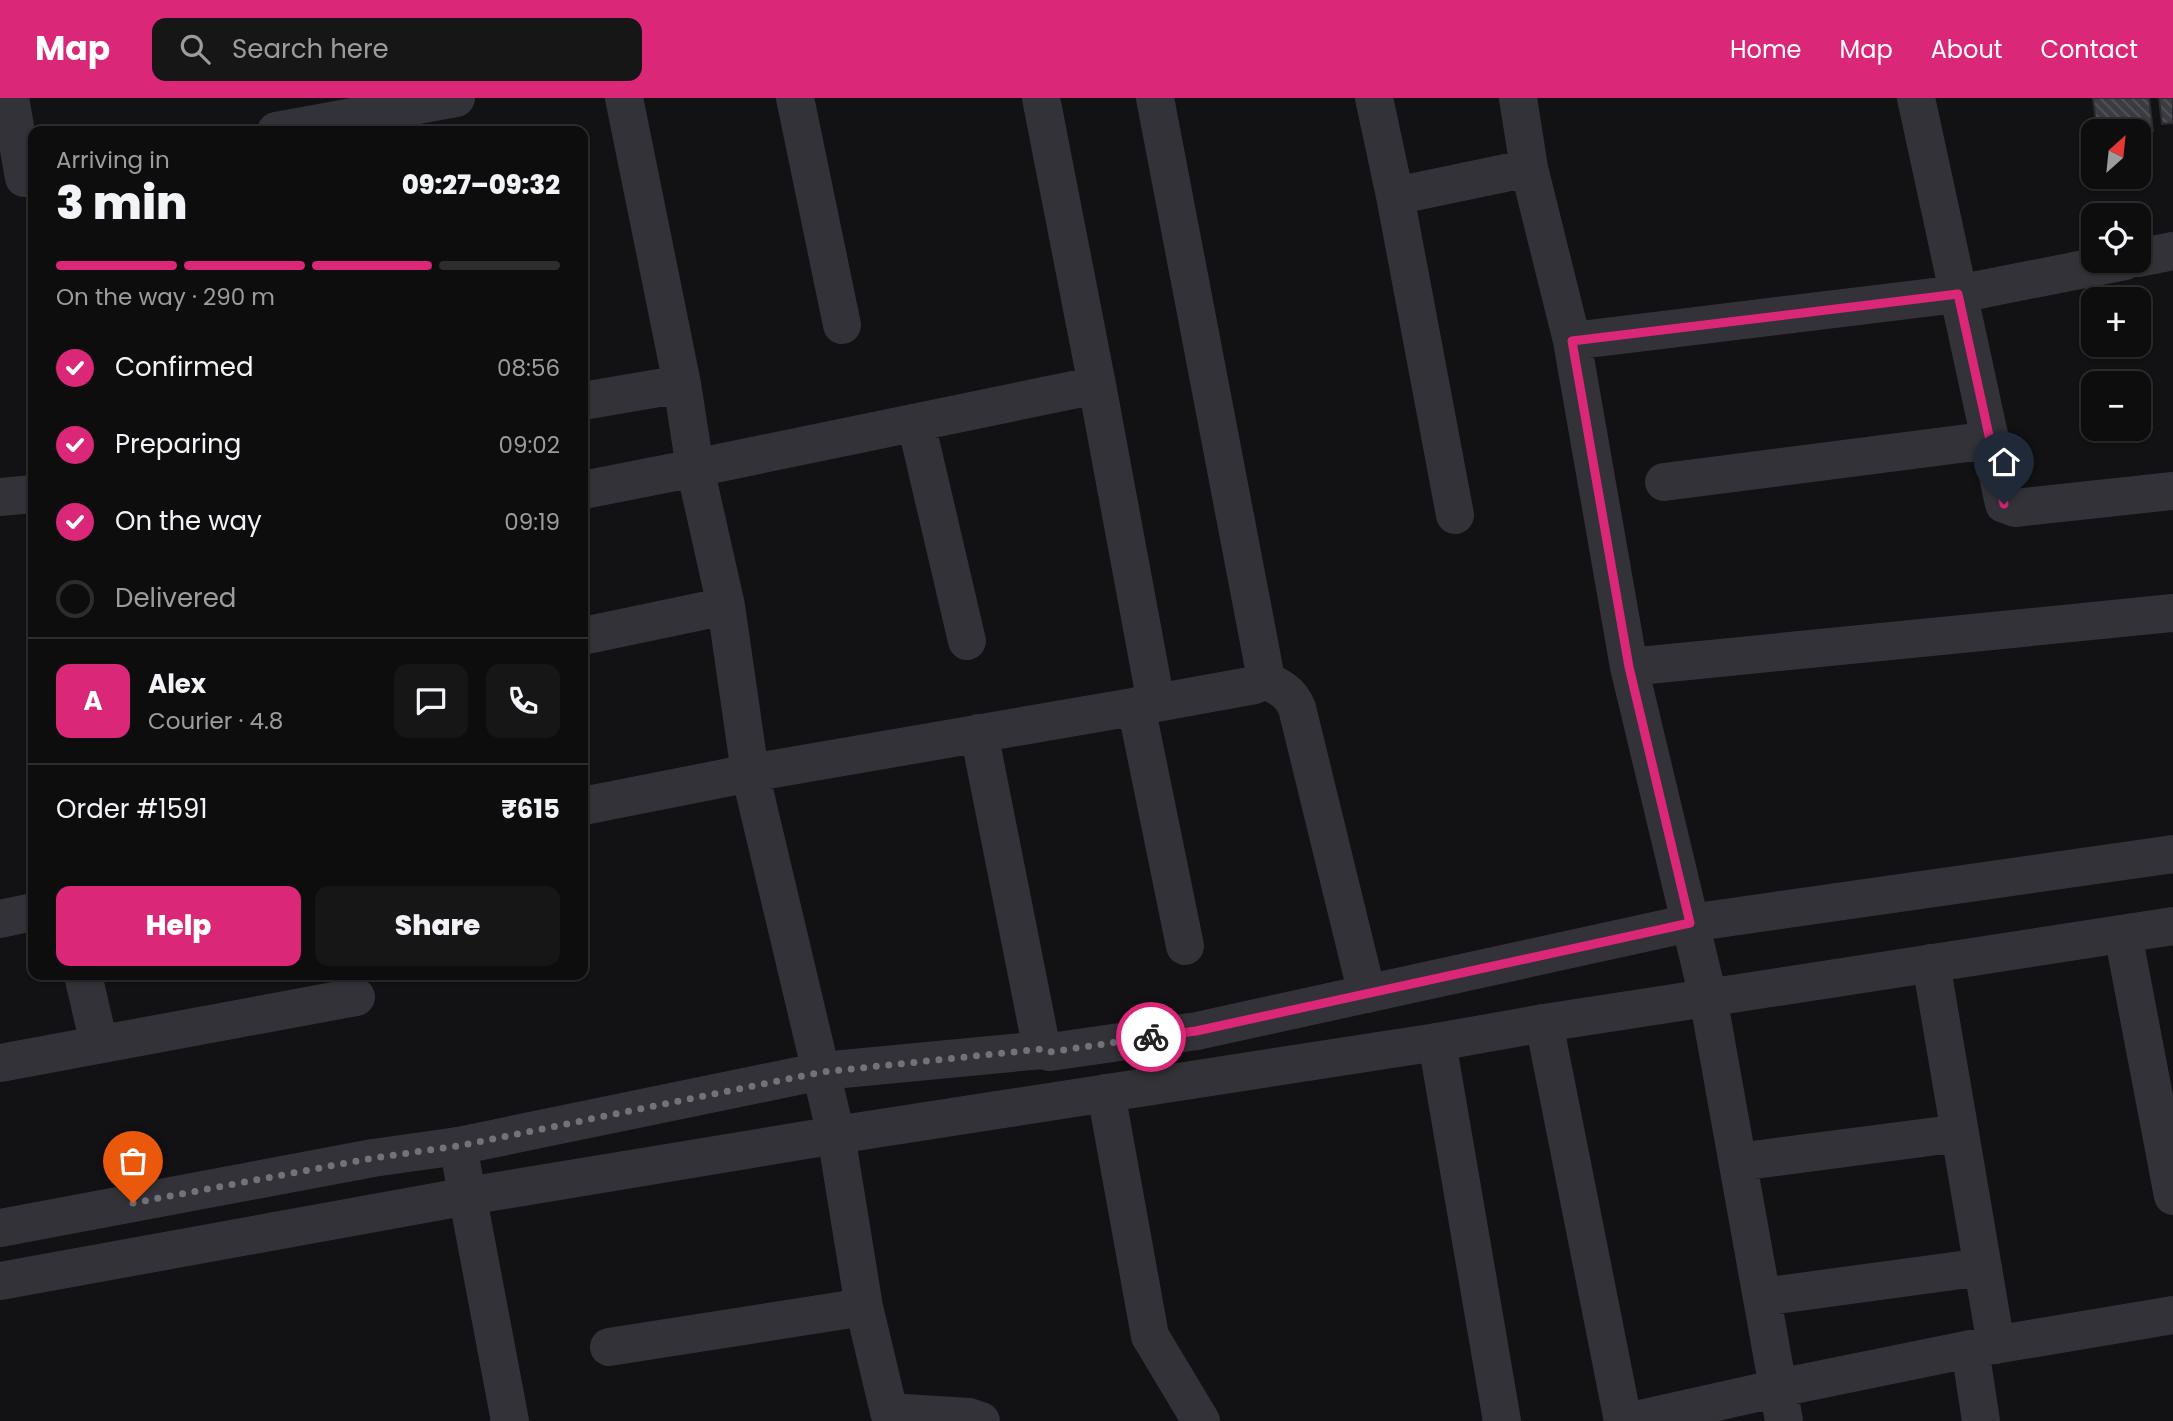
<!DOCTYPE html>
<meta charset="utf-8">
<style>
:root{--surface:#0e0d0e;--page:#171617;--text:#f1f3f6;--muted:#9b9c9e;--line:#2e2d2e;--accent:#db2777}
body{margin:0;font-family:Poppins,sans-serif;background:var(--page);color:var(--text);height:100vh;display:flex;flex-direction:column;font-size:26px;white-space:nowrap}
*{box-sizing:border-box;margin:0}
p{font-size:23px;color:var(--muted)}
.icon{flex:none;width:38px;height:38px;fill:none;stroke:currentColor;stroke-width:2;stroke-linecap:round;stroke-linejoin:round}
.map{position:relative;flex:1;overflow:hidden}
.panel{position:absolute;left:28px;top:28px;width:560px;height:854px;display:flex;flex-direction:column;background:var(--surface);border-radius:14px;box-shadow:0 2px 5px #0004,0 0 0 2px var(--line)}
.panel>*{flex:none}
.needle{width:46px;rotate:27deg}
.tools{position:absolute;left:2081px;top:21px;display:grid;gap:14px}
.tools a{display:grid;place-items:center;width:70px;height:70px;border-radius:14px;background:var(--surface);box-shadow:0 2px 5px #0004,0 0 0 2px var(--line);font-size:35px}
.pin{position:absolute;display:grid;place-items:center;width:60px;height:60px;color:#fff;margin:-72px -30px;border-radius:50% 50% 50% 0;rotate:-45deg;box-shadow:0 0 7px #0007}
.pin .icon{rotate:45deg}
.courier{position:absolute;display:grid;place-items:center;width:70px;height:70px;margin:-35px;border:5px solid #db2777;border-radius:50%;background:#fff;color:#222;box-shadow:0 2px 9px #0007}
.summary em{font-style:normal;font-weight:800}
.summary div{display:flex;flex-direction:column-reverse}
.summary{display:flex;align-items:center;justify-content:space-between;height:119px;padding:0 28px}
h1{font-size:46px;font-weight:800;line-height:52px}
.bar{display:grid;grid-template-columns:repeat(4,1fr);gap:10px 7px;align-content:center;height:84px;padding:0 28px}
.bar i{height:9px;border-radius:5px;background:var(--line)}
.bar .selected{background:var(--accent)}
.bar p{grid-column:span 4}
.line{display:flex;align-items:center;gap:18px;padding:0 28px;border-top:2px solid var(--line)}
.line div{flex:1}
.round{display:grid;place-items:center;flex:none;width:74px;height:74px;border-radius:14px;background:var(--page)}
ol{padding:0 28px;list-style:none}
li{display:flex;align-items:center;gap:21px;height:77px}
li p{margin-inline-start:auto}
li .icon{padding:7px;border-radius:50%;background:var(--accent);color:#fff;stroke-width:4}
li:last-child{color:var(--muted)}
li i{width:38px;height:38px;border:4px solid var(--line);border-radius:50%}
.cta{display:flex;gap:14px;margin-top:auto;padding:14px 28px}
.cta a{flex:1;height:80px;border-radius:14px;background:var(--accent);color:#fff;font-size:28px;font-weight:800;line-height:80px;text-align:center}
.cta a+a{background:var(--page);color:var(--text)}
header{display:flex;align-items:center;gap:42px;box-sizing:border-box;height:98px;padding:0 35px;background:var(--accent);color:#fff}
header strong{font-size:33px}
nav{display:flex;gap:38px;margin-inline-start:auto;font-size:24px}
.search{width:490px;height:63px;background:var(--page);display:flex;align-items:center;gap:18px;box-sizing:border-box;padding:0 24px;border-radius:14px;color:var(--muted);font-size:26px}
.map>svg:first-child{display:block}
.building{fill:url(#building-back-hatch);stroke:#2c2b2f;stroke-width:2}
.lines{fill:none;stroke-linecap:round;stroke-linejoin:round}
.minor{stroke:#323238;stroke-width:38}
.tertiary{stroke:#323238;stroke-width:38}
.done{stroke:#70727c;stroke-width:7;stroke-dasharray:0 12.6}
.route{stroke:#db2777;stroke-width:9}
</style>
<header>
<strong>Map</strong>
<div class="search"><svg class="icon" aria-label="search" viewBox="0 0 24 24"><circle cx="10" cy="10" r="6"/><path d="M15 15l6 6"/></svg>Search here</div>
<nav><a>Home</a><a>Map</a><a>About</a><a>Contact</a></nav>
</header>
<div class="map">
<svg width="2173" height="1323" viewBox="0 0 2173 1323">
<defs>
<pattern id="building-back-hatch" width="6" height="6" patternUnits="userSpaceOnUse" patternTransform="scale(1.75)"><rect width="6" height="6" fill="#3c3b41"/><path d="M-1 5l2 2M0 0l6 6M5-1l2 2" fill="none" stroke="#55545a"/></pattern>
</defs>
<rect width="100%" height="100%" fill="#121113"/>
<path class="building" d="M2093 0H2149L2153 33H2097Z
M2159 0H2173V25L2162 26Z"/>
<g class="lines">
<path class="minor" d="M10 0 24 80
M624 0 682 286 695 370 726 508 750 675 836 1037 864 1209 889 1314 969 1319 981 1323
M795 0 842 227
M1155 0 1264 570 1262 581 1255 587 1156 605
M1374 0 1395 98 1529 70
M1518 0 1529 70 1572 243 1629 569 1708 899 1784 1323
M1916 0 2004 406 2015 410 2173 393
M276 33 456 0
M1395 98 1455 417
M2138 160 2173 153
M1572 243 1958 196 2125 163
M583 303 682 286
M916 325 967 543
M1664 384 1991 342
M583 392 695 370 1097 287 1041 0
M0 399 33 396
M583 538 726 508
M1629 569 2173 515
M1262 581C1278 588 1290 593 1297 610L1367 896
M1136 608 1185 848
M979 635 1042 952
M583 708 750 675 1156 605 1097 287
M0 821 33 814
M2123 836 2173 1098
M1931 865 1996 1247
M83 877 99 946
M1544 925 1623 1323
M1437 944 1502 1323
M0 965 356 899
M1106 995 1150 1238 1201 1323
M458 1048 510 1323
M1738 1064 1960 1035
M1762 1199 1983 1169
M609 1249 864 1209
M1970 1251 1981 1323
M1631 1323 1779 1290 1970 1251 2173 1217"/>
<path class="tertiary" d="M0 1130 373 1060 458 1048 822 973 1042 952 1050 954 1197 933 1690 825 2173 756
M0 1183 468 1098 836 1037 1437 944 1544 925 2173 828"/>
</g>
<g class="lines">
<path class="done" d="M133 1105 373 1060 458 1048 822 974 1042 951 1050 954 1151 939"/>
<path class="route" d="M1151 939 1196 933 1690 825 1629 569 1572 243 1958 196 2004 406"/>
</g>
</svg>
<div class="tools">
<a><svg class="needle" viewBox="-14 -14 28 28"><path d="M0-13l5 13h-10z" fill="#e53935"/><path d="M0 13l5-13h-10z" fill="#9b9c9e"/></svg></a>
<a><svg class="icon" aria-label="locate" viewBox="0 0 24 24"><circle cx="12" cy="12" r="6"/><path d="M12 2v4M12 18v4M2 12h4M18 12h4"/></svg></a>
<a>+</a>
<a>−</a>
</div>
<div class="pin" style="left:133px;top:1105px;background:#ea580c"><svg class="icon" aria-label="bag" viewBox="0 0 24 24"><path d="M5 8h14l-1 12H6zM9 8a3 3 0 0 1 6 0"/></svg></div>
<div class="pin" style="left:2004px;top:406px;background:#1f2937"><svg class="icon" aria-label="home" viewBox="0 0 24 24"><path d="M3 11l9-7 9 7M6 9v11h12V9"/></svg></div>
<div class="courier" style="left:1151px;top:939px"><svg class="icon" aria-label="bike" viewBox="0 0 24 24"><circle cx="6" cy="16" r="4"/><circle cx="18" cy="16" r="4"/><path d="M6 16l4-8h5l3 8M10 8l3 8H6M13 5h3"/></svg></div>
<section class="panel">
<div class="summary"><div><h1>3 min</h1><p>Arriving in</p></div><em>09:27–09:32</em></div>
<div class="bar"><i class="selected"></i><i class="selected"></i><i class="selected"></i><i></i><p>On the way · 290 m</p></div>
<ol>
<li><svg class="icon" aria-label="check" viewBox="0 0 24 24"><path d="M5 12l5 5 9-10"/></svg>Confirmed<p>08:56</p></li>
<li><svg class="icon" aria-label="check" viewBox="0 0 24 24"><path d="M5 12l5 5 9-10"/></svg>Preparing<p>09:02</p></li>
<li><svg class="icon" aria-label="check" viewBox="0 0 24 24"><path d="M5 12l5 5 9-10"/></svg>On the way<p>09:19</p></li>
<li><i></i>Delivered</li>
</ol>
<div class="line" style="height:126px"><b class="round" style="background:var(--accent);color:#fff">A</b><div><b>Alex</b><p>Courier · 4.8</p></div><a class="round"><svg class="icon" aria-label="chat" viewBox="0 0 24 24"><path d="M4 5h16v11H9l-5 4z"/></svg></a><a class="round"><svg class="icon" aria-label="phone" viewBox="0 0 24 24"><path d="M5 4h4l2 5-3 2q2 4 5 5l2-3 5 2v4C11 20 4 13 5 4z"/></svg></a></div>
<div class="line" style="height:91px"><div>Order #1591</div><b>₹615</b></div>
<div class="cta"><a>Help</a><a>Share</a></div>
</section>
</div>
